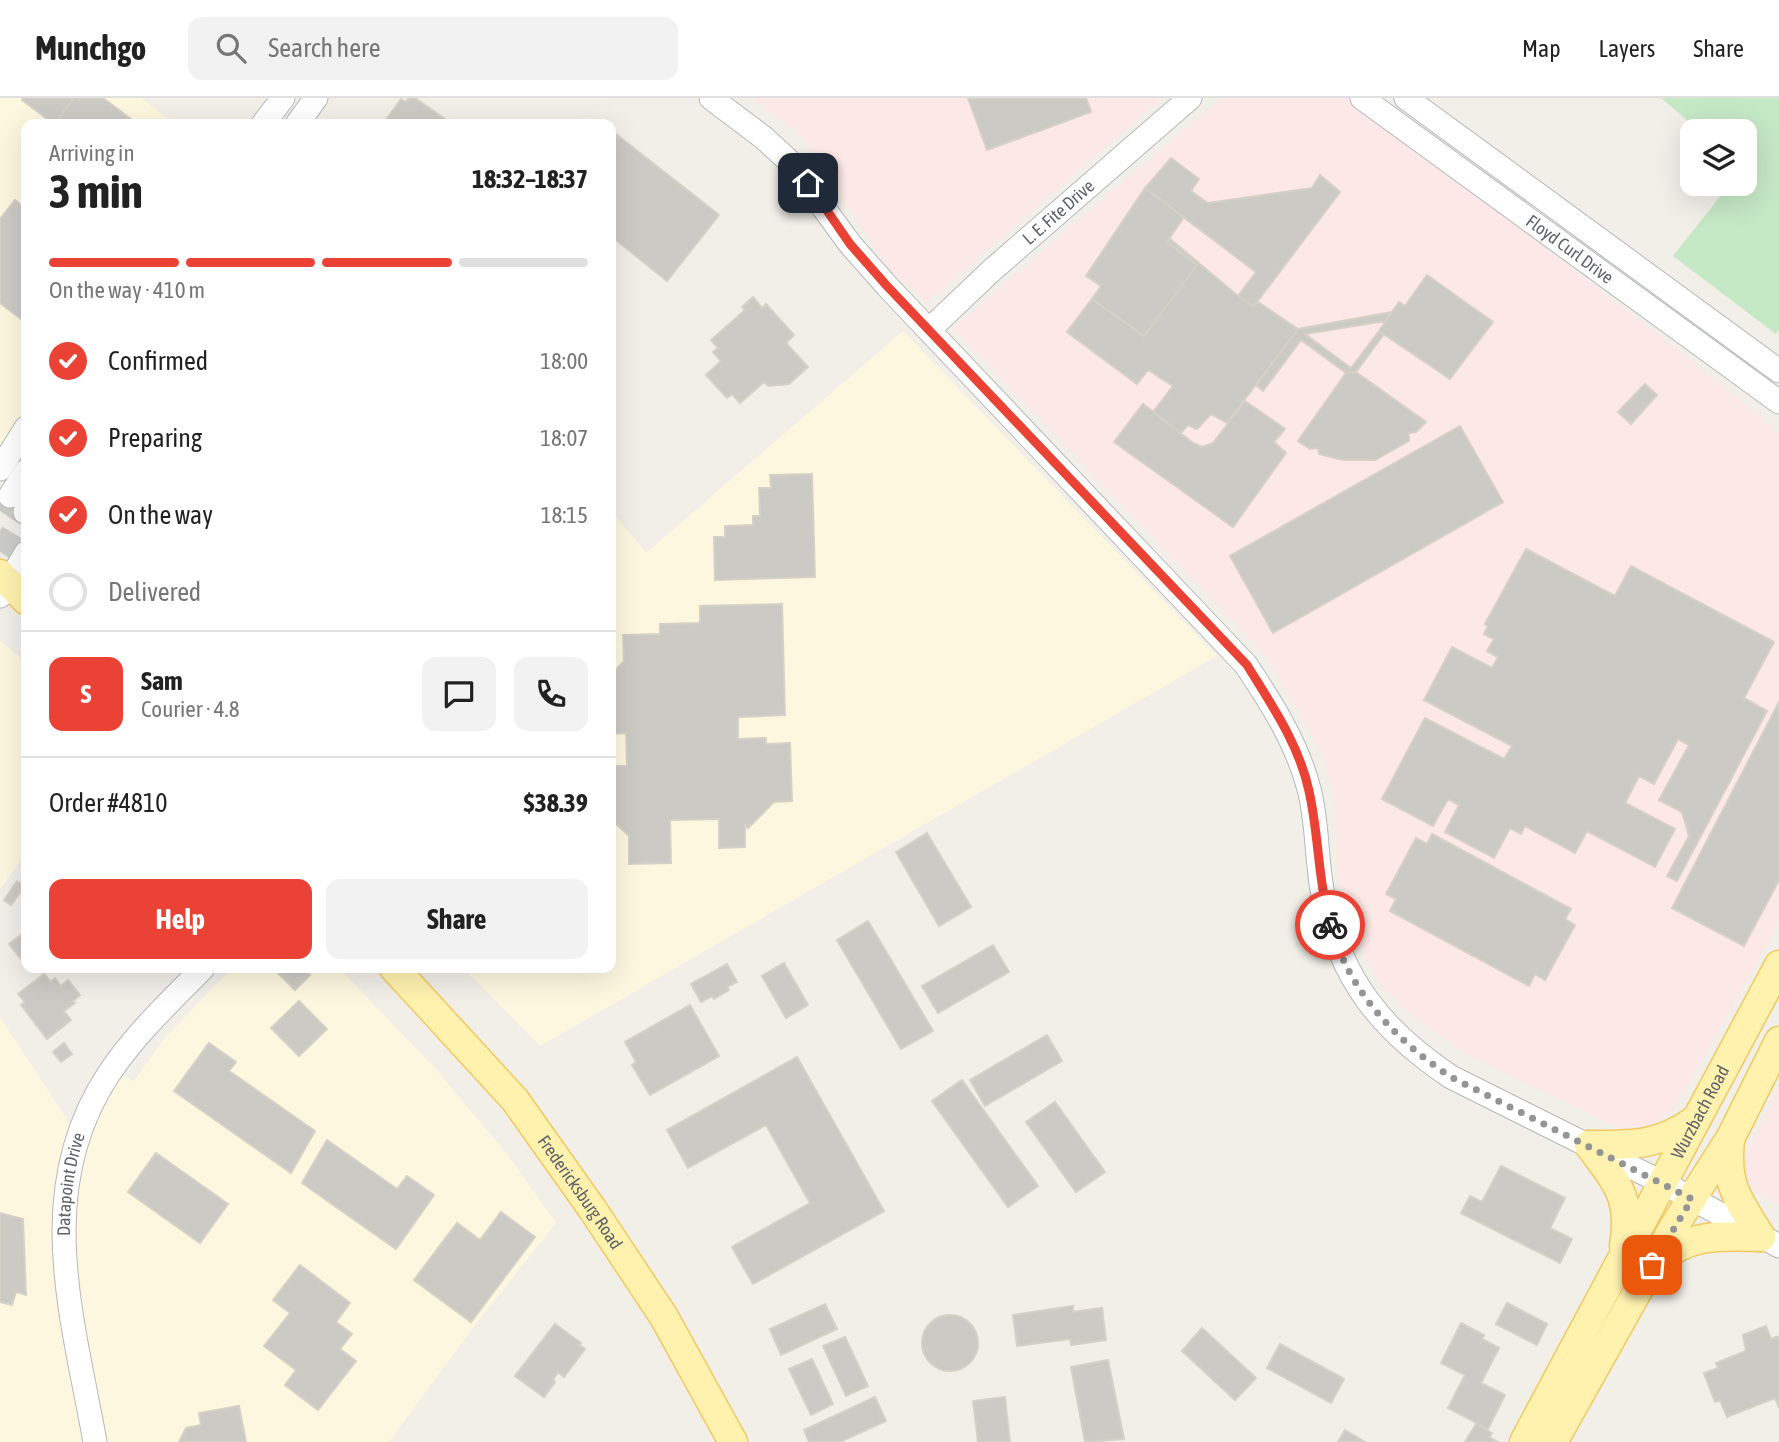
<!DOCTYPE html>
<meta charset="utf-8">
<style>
:root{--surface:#fff;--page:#f2f2f2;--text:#222;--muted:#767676;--line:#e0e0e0;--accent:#ea4335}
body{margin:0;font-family:"Asap Condensed",sans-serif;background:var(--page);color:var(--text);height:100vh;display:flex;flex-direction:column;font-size:26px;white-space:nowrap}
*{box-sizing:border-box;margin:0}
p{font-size:23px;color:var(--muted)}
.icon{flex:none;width:38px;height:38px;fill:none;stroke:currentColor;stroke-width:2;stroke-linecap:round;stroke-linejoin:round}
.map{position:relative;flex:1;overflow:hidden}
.panel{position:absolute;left:21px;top:21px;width:595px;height:854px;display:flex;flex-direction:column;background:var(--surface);border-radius:14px;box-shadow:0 7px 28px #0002}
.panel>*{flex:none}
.controls{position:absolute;left:1680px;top:21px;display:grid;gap:14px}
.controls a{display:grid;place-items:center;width:77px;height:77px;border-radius:14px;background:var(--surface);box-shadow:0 7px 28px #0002;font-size:35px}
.pin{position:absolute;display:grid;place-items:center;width:60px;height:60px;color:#fff;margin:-30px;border-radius:14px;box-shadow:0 4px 10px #0006}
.courier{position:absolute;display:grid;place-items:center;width:70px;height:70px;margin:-35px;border:5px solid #ea4335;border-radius:50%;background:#fff;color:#222;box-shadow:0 2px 9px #0007}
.head em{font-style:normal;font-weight:700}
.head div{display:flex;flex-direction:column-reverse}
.head{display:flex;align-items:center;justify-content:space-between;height:119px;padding:0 28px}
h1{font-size:46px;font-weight:700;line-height:52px}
.bar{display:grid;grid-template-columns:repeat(4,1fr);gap:10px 7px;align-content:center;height:84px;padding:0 28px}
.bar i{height:9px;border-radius:5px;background:var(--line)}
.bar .on{background:var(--accent)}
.bar p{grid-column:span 4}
.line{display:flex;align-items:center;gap:18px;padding:0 28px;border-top:2px solid var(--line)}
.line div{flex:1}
.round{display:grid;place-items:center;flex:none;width:74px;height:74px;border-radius:14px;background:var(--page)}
ol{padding:0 28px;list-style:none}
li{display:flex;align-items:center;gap:21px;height:77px}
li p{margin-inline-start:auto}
li .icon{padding:7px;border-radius:50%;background:var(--accent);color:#fff;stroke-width:4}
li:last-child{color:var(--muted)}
li i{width:38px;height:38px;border:4px solid var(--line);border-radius:50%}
.action{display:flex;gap:14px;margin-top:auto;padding:14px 28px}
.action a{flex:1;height:80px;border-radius:14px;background:var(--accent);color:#fff;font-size:28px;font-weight:700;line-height:80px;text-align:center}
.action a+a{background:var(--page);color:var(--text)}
header{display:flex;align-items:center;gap:42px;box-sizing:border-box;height:98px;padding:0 35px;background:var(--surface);border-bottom:2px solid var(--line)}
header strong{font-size:33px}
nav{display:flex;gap:38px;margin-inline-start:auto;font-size:24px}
.search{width:490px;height:63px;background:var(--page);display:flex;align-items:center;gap:18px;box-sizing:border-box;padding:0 24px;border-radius:14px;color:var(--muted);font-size:26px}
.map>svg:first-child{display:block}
.commercial{fill:#fef7e0}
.medical{fill:#fce8e6}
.green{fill:#c5e8c5}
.building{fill:#cccac5;stroke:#d6d1c6;stroke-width:2}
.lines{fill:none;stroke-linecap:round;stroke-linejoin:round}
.minor-tunnel{stroke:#ccccc8;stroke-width:23;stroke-dasharray:23 11;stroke-linecap:butt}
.minor-casing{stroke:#b5b8bc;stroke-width:25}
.major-casing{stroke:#f2c960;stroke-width:31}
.minor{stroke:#fff;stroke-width:23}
.major{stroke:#fff2af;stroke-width:28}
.done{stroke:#929495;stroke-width:7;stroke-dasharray:0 12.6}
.route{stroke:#ea4335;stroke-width:9}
.labels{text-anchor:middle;stroke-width:5;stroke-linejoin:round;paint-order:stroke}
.street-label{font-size:18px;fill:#5f6368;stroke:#fff}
</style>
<header>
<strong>Munchgo</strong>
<div class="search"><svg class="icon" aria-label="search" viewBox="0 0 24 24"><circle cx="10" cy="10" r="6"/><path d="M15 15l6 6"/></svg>Search here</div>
<nav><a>Map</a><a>Layers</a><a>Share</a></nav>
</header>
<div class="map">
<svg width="1779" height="1344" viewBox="0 0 1779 1344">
<rect width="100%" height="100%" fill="#f1efe8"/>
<path class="commercial" d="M0 0H141L175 26H26V314L0 349Z
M903 233 1217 558 540 948 463 870H611V412L646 455Z
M0 543 26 564V755L0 791Z
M232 870H339L434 969 508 1057 556 1125 475 1227 389 1344H0V919L70 1026 99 968 134 983 163 942Z"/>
<path class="medical" d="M752 0H1161L927 204 888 170 800 36Z
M1221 0H1349L1669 245 1779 335V825L1674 1011 1649 1029 1614 1028 1469 957 1415 921 1379 885 1348 821 1337 775 1336 712 1324 659 1268 560 953 230Z
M1779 987V1107L1752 1091 1741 1068Z"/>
<path class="green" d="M1661 0H1779V231L1776 236 1673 158 1730 86H1745V33H1700Z"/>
<path class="building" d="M23 0H74L54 26 22 2Z
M74 0H103L135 24 133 26H54Z
M409 0H415L448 23 446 26H383L401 1 405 4Z
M968 0H1086L1091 14 987 52Z
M612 33 719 117 667 183 611 138Z
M1171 60 1199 81 1191 93 1208 105 1312 90 1320 77 1340 94 1254 208 1238 198 1256 174 1145 90Z
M1145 90 1184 119 1167 144 1197 167 1144 238 1092 201 1101 188 1086 178Z
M15 102 26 111 25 224 0 205V121Z
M1169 140 1238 198 1254 208 1258 204 1298 231 1227 325 1211 316 1197 331 1188 327 1181 335 1153 314 1173 288 1148 272 1137 286 1067 234 1092 201 1144 238 1197 167 1167 144Z
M1427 177 1493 224 1450 281 1379 233 1399 204 1405 208Z
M753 199 762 210 766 206 794 237 786 245 808 269 789 286 768 288 764 284 740 305 732 296 727 300 706 277 721 263 713 254 718 250 711 242 745 212 742 209Z
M1392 214 1385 223 1305 236 1351 270 1379 233 1384 236 1356 274 1346 275 1301 242 1263 293 1256 287 1298 231Z
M1356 274 1426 324 1416 334 1409 335V343L1375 362H1343L1319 356 1318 350 1310 351 1298 343 1346 275Z
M1645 286 1657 297 1631 326 1618 314Z
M1245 303 1285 331 1274 344 1286 355 1233 429 1114 344 1143 306 1193 345 1202 349 1213 345Z
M1460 328 1503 404 1273 535 1230 458Z
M812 376 815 479 715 482 714 439H725V428L753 427V418H760L759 390H771L770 377Z
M1526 451 1615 498 1631 468 1774 544 1744 600 1767 613 1677 783 1667 778 1689 738 1682 714 1659 702 1689 647 1678 641 1654 686 1639 678 1625 705 1675 731 1655 769 1587 733 1575 755 1525 728 1521 736 1510 730 1494 760 1445 734 1459 707 1448 701 1433 728 1382 701 1425 620 1504 661 1512 648 1424 602 1452 549 1492 570 1498 559 1487 553 1494 541 1484 536 1488 528 1485 526Z
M782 506 785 617 738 619V641L766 640V646L790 645 792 703 774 704 748 730 745 727V749L719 750V721L670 722 671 765 629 766V738L611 721V668H627L626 635 611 636V577L624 563 623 537 660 536V526L700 525V508Z
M1779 604V782L1744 848 1672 810Z
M927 735 971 809 939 828 896 754Z
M1432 736 1571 811 1565 821 1575 827 1545 882 1535 876 1529 888 1390 813 1396 801 1386 796 1416 740 1427 746Z
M17 783 25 788 11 807 4 802Z
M868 823 933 933 901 951 837 842Z
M26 833V866H25L9 846Z
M993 847 1009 874 938 915 922 888Z
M784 865 808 907 786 920 762 878Z
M727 866 737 884 727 889 729 892 714 901 712 898 701 904 691 886Z
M273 870H303L310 877 295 892Z
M44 876 51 884 55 880 61 888 68 882 80 897 73 903 75 905 64 913 71 922 47 941 21 907 25 904 18 896Z
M299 903 327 931 299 958 271 930Z
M690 907 719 958 650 997 632 967 636 964 625 944Z
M1047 937 1062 963 985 1008 970 982Z
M64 945 72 956 61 964 53 954Z
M209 945 236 964 229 973 315 1033 291 1075 174 993Z
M797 959 884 1113 753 1186 732 1149 810 1105 766 1027 688 1070 667 1032Z
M962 982 1038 1088 1008 1109 932 1003Z
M1055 1004 1105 1074 1076 1094 1026 1024Z
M327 1042 397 1091 407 1078 434 1097 396 1151 302 1085Z
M156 1055 228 1106 200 1145 128 1094Z
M1501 1068 1565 1100 1550 1130 1572 1141 1560 1165 1461 1115 1470 1098 1482 1104Z
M501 1114 535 1139 471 1224 414 1182 457 1125 480 1142Z
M0 1115 23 1121 26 1197 16 1194 12 1207 0 1204Z
M300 1167 350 1205 336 1224 352 1236 340 1251 356 1263 318 1312 285 1287 296 1272 264 1248 290 1215 273 1202Z
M1507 1205 1547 1226 1537 1247 1496 1226Z
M825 1206 837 1231 781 1257 770 1231Z
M1073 1208V1214L1102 1210 1106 1242 1071 1247 1070 1241 1017 1248 1013 1217Z
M922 1245a28 28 0 1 1 56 0a28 28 0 1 1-56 0Z
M1461 1225 1484 1237 1482 1241 1499 1250 1481 1285 1505 1297 1488 1331 1448 1310 1465 1277 1441 1265Z
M555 1226 581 1245 579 1247 585 1251 564 1279 558 1274 553 1282 555 1284 544 1299 515 1278Z
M1766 1228 1771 1241 1779 1238V1310L1775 1300 1727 1319 1720 1302 1715 1304 1704 1275 1718 1270 1716 1265 1746 1253 1743 1237Z
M1202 1230 1256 1280 1235 1302 1182 1253Z
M845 1239 868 1288 846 1298 823 1248Z
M1280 1246 1344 1281 1331 1305 1267 1270Z
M812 1261 833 1306 811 1317 789 1271Z
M1108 1262 1124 1341 1085 1344 1071 1269Z
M875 1299 886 1323 840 1344H809L804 1332Z
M1005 1299 1010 1344H978L973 1303Z
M239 1308 246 1344H179L186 1330 201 1327 199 1315Z
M1476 1326 1492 1335 1489 1339 1498 1344H1465Z
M1345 1332 1365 1344H1338Z"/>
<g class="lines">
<path class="minor-tunnel" d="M0 413 10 398
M0 454 25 414"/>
<g class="minor-casing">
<g id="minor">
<path d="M711 0 764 40 790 64 850 146 887 188 1246 567C1272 606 1297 645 1309 691 1318 725 1316 762 1323 797 1340 881 1381 932 1451 979L1663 1085 1779 1148"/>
<path id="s1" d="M1362 0 1779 304"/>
<path d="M1406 0 1779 273"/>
<path d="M263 26 283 0"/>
<path d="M297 26 316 0"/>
<path id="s2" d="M929 232 991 173 1190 0"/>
<path d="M0 371 26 330"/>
<path d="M10 398 26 373"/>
<path d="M25 414 26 412"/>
<path d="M0 498 26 455"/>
<path id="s3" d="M95 1344C73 1220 32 1093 108 977 134 937 170 904 203 870"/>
</g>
</g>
<g class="major-casing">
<g id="major">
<path d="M0 476 26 502"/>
<path id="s4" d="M394 870 515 1002 593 1112 664 1219 733 1344"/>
<path d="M1730 1042C1725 1088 1738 1101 1761 1139"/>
<path d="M1589 1047C1617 1086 1632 1098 1624 1148"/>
<path d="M1589 1047C1632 1047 1659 1048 1695 1022"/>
<path d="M1656 1164C1691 1135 1718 1138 1761 1139"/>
<path id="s5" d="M1524 1344 1779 867"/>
<path d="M1553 1344 1673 1130 1731 1039 1779 943"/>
</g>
</g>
<use href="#minor" class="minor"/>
<use href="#major" class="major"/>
</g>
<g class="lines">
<path class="done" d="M1330 827C1350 894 1394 941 1451 979L1692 1101 1652 1167"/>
<path class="route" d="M808 85 850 146 887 188 1247 567C1271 606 1299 646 1309 693 1319 737 1318 783 1330 827"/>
</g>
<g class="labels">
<g class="street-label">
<text dy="6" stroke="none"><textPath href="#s2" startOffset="175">L. E. Fite Drive</textPath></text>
<text dy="6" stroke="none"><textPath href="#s1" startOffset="257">Floyd Curl Drive</textPath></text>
<text dy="6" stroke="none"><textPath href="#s5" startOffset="374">Wurzbach Road</textPath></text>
<text dy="6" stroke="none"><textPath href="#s3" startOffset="261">Datapoint Drive</textPath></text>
<text dy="6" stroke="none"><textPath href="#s4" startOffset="292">Fredericksburg Road</textPath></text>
</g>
</g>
</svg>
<div class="controls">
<a><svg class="icon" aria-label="layers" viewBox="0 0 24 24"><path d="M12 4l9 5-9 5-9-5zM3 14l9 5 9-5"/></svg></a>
</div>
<div class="pin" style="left:1652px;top:1167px;background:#ea580c"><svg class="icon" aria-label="bag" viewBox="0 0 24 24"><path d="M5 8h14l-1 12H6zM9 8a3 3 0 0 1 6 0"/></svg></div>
<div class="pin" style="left:808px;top:85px;background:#1f2937"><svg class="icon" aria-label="home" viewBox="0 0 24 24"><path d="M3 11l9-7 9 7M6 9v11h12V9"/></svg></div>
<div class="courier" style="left:1330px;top:827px"><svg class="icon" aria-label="bike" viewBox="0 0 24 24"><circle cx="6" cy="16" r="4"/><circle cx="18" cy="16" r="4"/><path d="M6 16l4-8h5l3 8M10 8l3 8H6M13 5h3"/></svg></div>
<section class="panel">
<div class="head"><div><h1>3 min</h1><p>Arriving in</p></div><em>18:32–18:37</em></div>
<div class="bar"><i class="on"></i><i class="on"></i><i class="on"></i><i></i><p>On the way · 410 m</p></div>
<ol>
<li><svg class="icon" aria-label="check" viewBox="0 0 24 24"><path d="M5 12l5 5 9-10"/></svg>Confirmed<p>18:00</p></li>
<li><svg class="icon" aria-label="check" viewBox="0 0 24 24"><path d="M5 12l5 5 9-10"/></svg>Preparing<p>18:07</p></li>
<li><svg class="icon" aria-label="check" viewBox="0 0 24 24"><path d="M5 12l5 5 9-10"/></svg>On the way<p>18:15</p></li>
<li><i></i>Delivered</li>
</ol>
<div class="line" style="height:126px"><b class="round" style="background:var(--accent);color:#fff">S</b><div><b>Sam</b><p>Courier · 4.8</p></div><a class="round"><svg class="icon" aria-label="chat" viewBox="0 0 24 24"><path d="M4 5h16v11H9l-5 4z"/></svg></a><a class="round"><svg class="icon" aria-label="phone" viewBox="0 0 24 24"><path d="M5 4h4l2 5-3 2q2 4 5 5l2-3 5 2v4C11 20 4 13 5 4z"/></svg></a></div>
<div class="line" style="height:91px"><div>Order #4810</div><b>$38.39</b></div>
<div class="action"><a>Help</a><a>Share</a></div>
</section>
</div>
